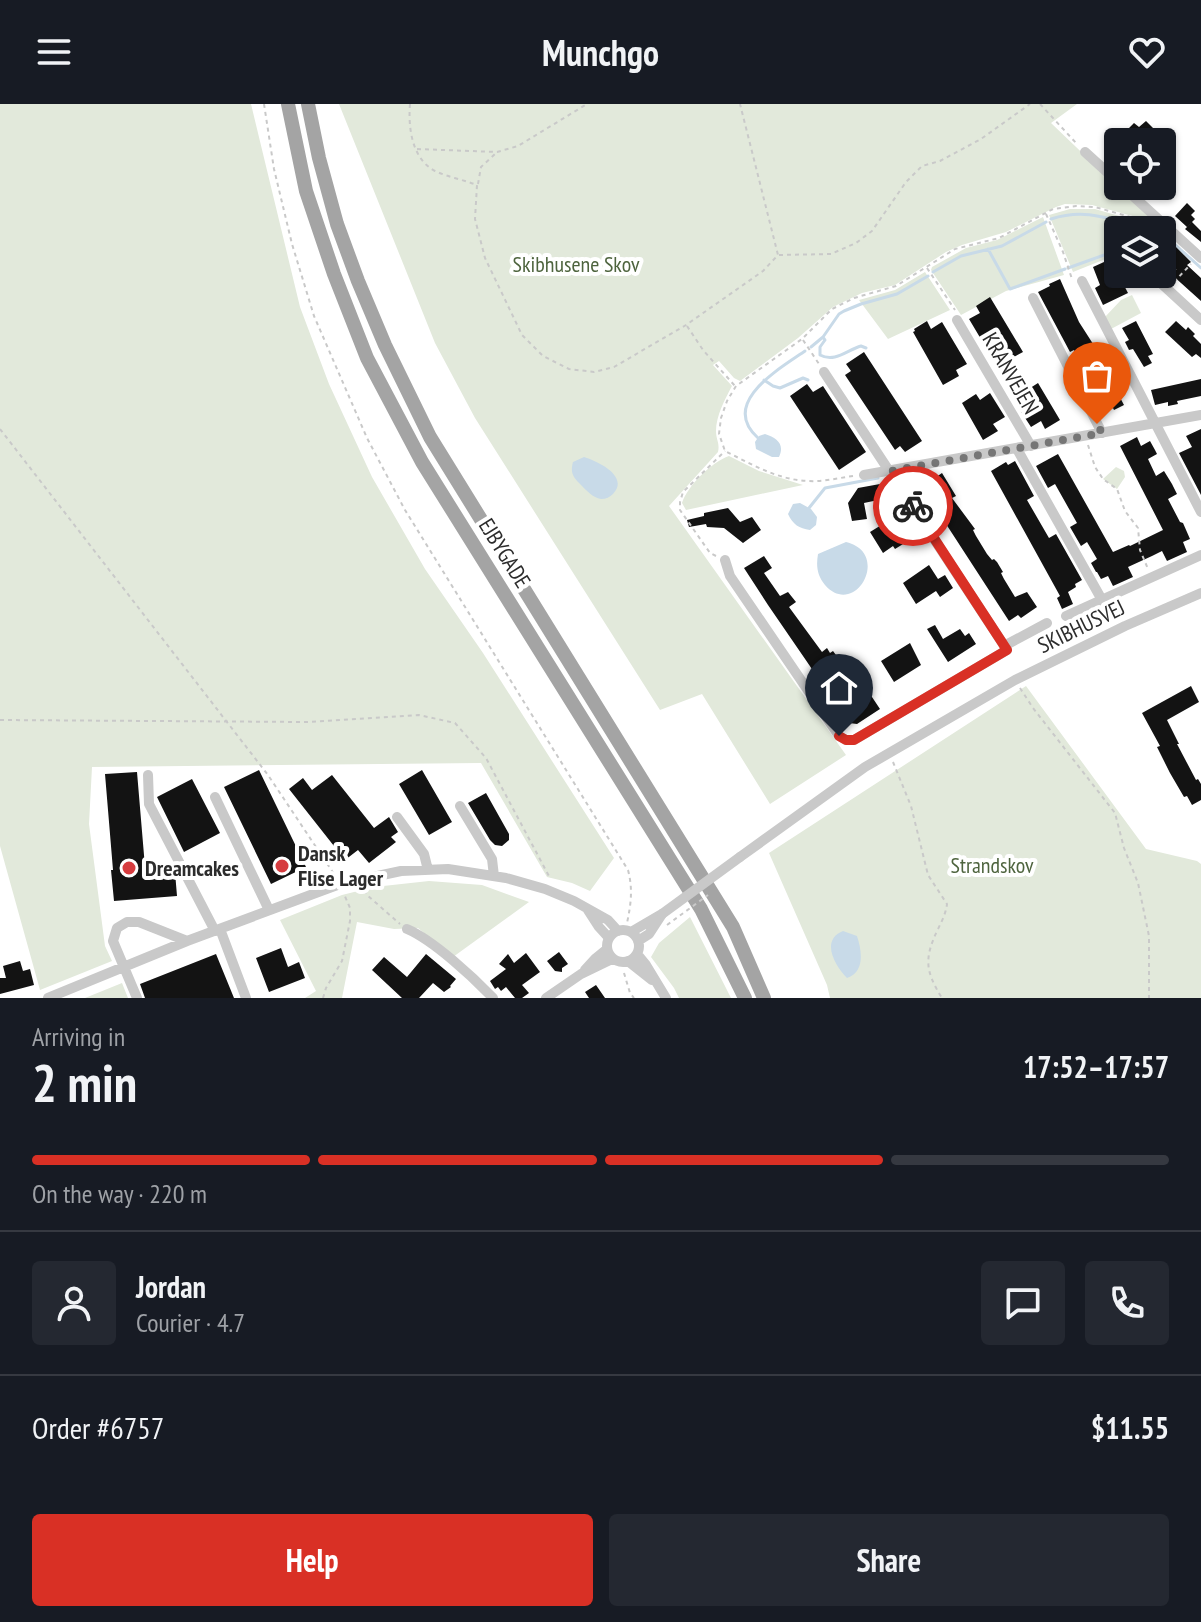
<!DOCTYPE html>
<meta charset="utf-8">
<style>
:root{--surface:#171b24;--page:#242831;--text:#f1f3f6;--muted:#9ea1a6;--line:#363941;--accent:#d93025}
body{margin:0;font-family:"PT Sans Narrow",sans-serif;background:var(--page);color:var(--text);height:100vh;display:flex;flex-direction:column;font-size:30px;white-space:nowrap}
*{box-sizing:border-box;margin:0}
p{font-size:26px;color:var(--muted)}
.icon{flex:none;width:44px;height:44px;fill:none;stroke:currentColor;stroke-width:2;stroke-linecap:round;stroke-linejoin:round}
.map{position:relative;height:894px;overflow:hidden}
.side{display:flex;flex-direction:column;background:var(--surface);flex:1}
.side>*{flex:none}
.controls{position:absolute;left:1104px;top:24px;display:grid;gap:16px}
.controls a{display:grid;place-items:center;width:72px;height:72px;border-radius:8px;background:var(--surface);box-shadow:0 2px 6px #0004;font-size:40px}
.pin{position:absolute;display:grid;place-items:center;width:68px;height:68px;color:#fff;margin:-82px -34px;border-radius:50% 50% 50% 0;rotate:-45deg;box-shadow:0 0 8px #0007}
.pin .icon{rotate:45deg}
.courier{position:absolute;display:grid;place-items:center;width:80px;height:80px;margin:-40px;border:6px solid #d93025;border-radius:50%;background:#fff;color:#222;box-shadow:0 2px 10px #0007}
.summary em{font-style:normal;font-weight:700}
.summary div{display:flex;flex-direction:column-reverse}
.summary{display:flex;align-items:center;justify-content:space-between;height:136px;padding:0 32px}
h1{font-size:52px;font-weight:700;line-height:60px}
.bar{display:grid;grid-template-columns:repeat(4,1fr);gap:12px 8px;align-content:center;height:96px;padding:0 32px}
.bar i{height:10px;border-radius:6px;background:var(--line)}
.bar .active{background:var(--accent)}
.bar p{grid-column:span 4}
.line{display:flex;align-items:center;gap:20px;padding:0 32px;border-top:2px solid var(--line)}
.line div{flex:1}
.round{display:grid;place-items:center;flex:none;width:84px;height:84px;border-radius:8px;background:var(--page)}
.action{display:flex;gap:16px;margin-top:auto;padding:16px 32px}
.action a{flex:1;height:92px;border-radius:8px;background:var(--accent);color:#fff;font-size:32px;font-weight:700;line-height:92px;text-align:center}
.action a+a{background:var(--page);color:var(--text)}
header{display:flex;justify-content:space-between;align-items:center;height:104px;padding:0 32px;background:var(--surface);font-size:36px;font-weight:700}
.map>svg:first-child{display:block}
.green{fill:#e2e9db}
.water{fill:#c8dae8}
.lines{fill:none;stroke-linecap:round;stroke-linejoin:round}
.stream{stroke:#c8dae8;stroke-width:3}
.building{fill:#131313}
.path{stroke:#c9c9c9;stroke-width:2;stroke-dasharray:4 4;stroke-linecap:butt}
.minor{stroke:#c9c9c9;stroke-width:10}
.major{stroke:#a4a4a4;stroke-width:14}
.path-bridge{stroke:#c9c9c9;stroke-width:2;stroke-dasharray:4 4;stroke-linecap:butt}
.minor-bridge{stroke:#c9c9c9;stroke-width:10}
.done{stroke:#767676;stroke-width:8;stroke-dasharray:0 14.4}
.route{stroke:#d93025;stroke-width:10}
.poi-dot{fill:#d63c3f;stroke:#fff;stroke-width:3}
.labels{text-anchor:middle;stroke-width:8;stroke-linejoin:round;paint-order:stroke}
.park-label{font-size:22px;fill:#4e643e;stroke:#fff}
.street-label{font-size:22px;fill:#2c2c2c;stroke:#fff}
.poi-label{font-size:22px;font-weight:bold;fill:#2c2c2c;stroke:#fff;text-anchor:start}
</style>
<header><svg class="icon" aria-label="menu" viewBox="0 0 24 24"><path d="M4 6h16M4 12h16M4 18h16"/></svg>Munchgo<svg class="icon" aria-label="heart" viewBox="0 0 24 24"><path d="M12 20l-8-8c-3-5 5-10 8-4 3-6 11-1 8 4z"/></svg></header>
<div class="map">
<svg width="1201" height="894" viewBox="0 0 1201 894">
<rect width="100%" height="100%" fill="#fff"/>
<path class="green" d="M0 0H251L300 203 329 280 372 373 425 465 483 549 614 754 590 787 572 779 547 773 481 659 92 663 89 720 105 842 112 857 40 886 0 742Z
M339 0H1077L1051 19 1148 112 1140 114 1092 101 1065 100 1056 103 1006 128 962 141 946 148 895 181 862 189 833 203 798 234 740 277 734 274 719 257 713 261 732 282C725 295 716 312 716 327 716 336 720 339 718 348L669 402 846 651 770 700 702 590 660 606 475 314 435 239Z
M1070 105H1095L1164 125 1169 129 1162 132V126H1118V150L1073 168 1049 111Z
M1043 113 1064 171 1006 187 961 211 931 166 932 163 966 144 997 136Z
M925 168 950 206 888 235 859 196 895 186Z
M1132 191 1141 209 1111 225 1105 213 1121 196Z
M729 352 759 367 803 381 686 406 682 399C688 381 712 358 729 352Z
M1116 363 1124 367 1125 373 1117 385 1103 375Z
M1026 582 1146 745 1197 757 1201 760V894H830L827 881 769 749Z
M429 777 482 781 529 798 453 853 418 824 394 825 357 818 342 894H305L316 887 280 816 342 791 374 783Z
M690 813 731 894H679L674 884 651 853 659 839Z
M122 879 128 894H85Z"/>
<path class="water" d="M765 330C777 334 785 340 779 353H772L756 345 755 338 759 332Z
M584 353C597 357 630 372 613 390 610 393 606 395 601 395 593 394 586 386 581 381 573 373 570 369 573 358Z
M800 399 811 405 817 413 816 421 810 426C799 424 793 421 788 410L793 400Z
M846 438C892 449 855 515 825 481 817 471 816 462 818 450Z
M843 827 857 832C862 847 865 868 847 874 835 862 820 836 843 827Z"/>
<g class="lines">
<path class="stream" d="M1051 115C1089 103 1112 117 1148 125
M1162 129 1201 164
M988 145 1010 185 1065 165
M1068 164 1118 146
M933 168 961 152 1002 142 1046 118
M823 233 825 236 820 243V251C835 259 847 246 861 242L866 244
M811 243 823 233 839 210 844 207 861 200 897 190 928 172
M764 276 773 282 780 284 803 274 808 276
M758 334C719 299 779 265 805 247
M809 404 825 384 878 374"/>
</g>
<path class="building" d="M1146 17 1162 33 1157 38H1141L1128 25 1134 19 1139 23Z
M1187 99 1195 107 1191 111 1195 115 1187 123 1175 112Z
M1192 118 1201 127V138L1185 125Z
M1170 137 1191 158 1187 161 1201 174V197L1171 170 1177 165 1164 171 1162 169V145Z
M1104 158 1108 167 1115 164 1128 189 1103 201 1095 184 1100 181 1093 163Z
M1060 175 1079 218 1095 243H1093L1124 301 1114 306 1113 304 1101 310 1087 281 1090 279 1074 246 1070 248 1038 188 1050 182 1049 180Z
M990 193 1023 248 1008 256 1004 251 994 257 969 215 980 209 976 202Z
M927 217 931 225 942 218 967 260 956 266 959 272 943 281 913 228 915 227 914 225Z
M1136 217 1153 250 1148 252 1152 259 1144 263 1133 245 1129 246 1125 238 1129 236 1122 224Z
M1176 217 1186 226 1188 223 1195 230 1193 232 1201 240V254L1196 250 1192 253 1165 228Z
M864 248 922 337 905 348 900 342 895 346 845 271 851 267 846 260Z
M1201 275V292L1177 297 1178 300 1168 302V298L1155 301 1151 286Z
M1038 279 1060 316 1045 325 1041 317 1031 323 1016 300 1027 293 1024 288Z
M807 280 813 288 823 282 866 348 839 366 790 292Z
M990 289 1005 313 993 320 998 327 983 336 962 299 976 290 980 296Z
M1201 325V391L1179 349 1192 343 1186 332Z
M1137 333 1141 342 1150 337 1155 346 1157 350 1148 355 1156 372 1164 367 1172 380 1177 390 1168 395 1180 418 1183 419 1190 435 1183 438 1187 448 1167 457 1162 447 1152 452 1128 463 1133 473 1113 482 1108 472 1101 475 1097 468H1096L1091 459 1097 455 1087 438 1081 442 1070 423 1077 419 1055 380 1048 384 1036 362 1058 350 1113 448 1129 441 1130 442 1163 426 1120 342Z
M1015 357 1034 392 1027 396 1049 434 1056 430 1082 476 1075 480 1076 483 1068 488 1073 500 1062 505 1057 494 1060 492 991 367 1006 358 1008 361Z
M942 369 956 392 952 394 975 425 973 426 976 432 987 450 992 456 994 455 997 458 1003 468 1001 469 1004 475 1015 493 1027 488 1037 503 1021 514 1018 511 1009 517 922 383Z
M880 380 883 395 864 399 867 415 852 417 848 399 858 384Z
M728 404 740 418 752 413 761 426 743 439 724 424 707 423 706 420 689 423 687 416 704 412V409Z
M904 417 913 431 907 435 908 437 895 445 893 442 883 449 870 428 883 420 887 427Z
M764 452 772 464 764 469 780 492 788 488 796 498 789 503 822 548 827 544 830 549 833 547 844 562 836 567 855 594 861 596 870 590 880 605 857 620 849 619 768 501 744 464Z
M929 461 938 475 945 471 953 484 940 493 936 487 916 500 903 479Z
M935 521 943 535 960 525 965 532 969 529 976 540 948 558 927 525Z
M910 539 921 561 894 578 881 557Z
M1191 582 1199 598 1167 616 1179 640H1177L1196 676 1198 675 1201 680V696L1192 701 1187 692 1184 693 1170 669 1157 643 1160 642 1142 609Z
M259 666 306 763 271 780 224 683Z
M422 666 452 718 429 731 399 680Z
M137 668 145 763 172 761 175 768 177 792 114 797 111 766H113L105 670Z
M332 671 374 724 389 713 398 728 391 733 396 738 369 759 358 746 345 756 289 685 303 674 312 686Z
M192 675 220 729 184 748 157 693Z
M486 689 509 730V736L502 742 495 741 490 736 468 699Z
M281 844 288 863 299 858 305 874 269 888 256 854Z
M559 848 568 860 562 864V868L555 867 547 857Z
M526 849 540 868 522 881 529 889 522 894H515L506 883 501 887 498 883 495 885 490 877 506 865 499 860 508 850 514 859Z
M216 850 234 894H145L140 880Z
M426 850 456 875 450 882 451 883 444 888 433 879 419 894H402L372 866 384 853 407 873Z
M20 857 23 867 30 865 34 881 0 890V874H6L3 862Z
M596 881 605 894H589L585 888Z"/>
<g class="lines">
<path class="path" d="M264 0 274 65 292 140 314 212 367 334 405 406 628 766C633 785 631 800 627 819
M410 0C408 24 412 55 435 67 448 73 464 76 477 81L475 115 485 154 522 231 543 252 569 265 594 268 614 263 686 221 763 167 778 151 740 0
M1040 0 1077 40
M417 45 497 48 518 42 587 0
M478 80 481 63 496 49
M1046 110 1063 148 1072 175
M779 151 831 150 856 139 872 127 906 78 922 62 940 57 981 35 1030 0
M927 164 955 206
M1174 178 1191 160
M687 222 703 246 735 282
M803 236 819 260
M0 325 268 671 334 770
M1088 341 1095 363 1103 375 1117 385 1125 407 1138 424 1140 446 1148 465
M853 372C838 374 823 378 808 377 778 376 751 360 725 347L719 330 721 314 727 297 736 282 802 235 832 205 854 194 896 182 955 145 999 134 1053 105 1076 102 1095 103 1145 117
M716 452 710 449 680 406V398L683 388 725 347
M1057 525 1071 526 1076 536
M1020 584 1033 604 1115 709 1124 744 1138 779 1149 832V894
M0 616 307 618 419 611 455 619 486 654 550 774
M893 658 911 702 928 771 947 800C946 809 942 817 938 825 924 854 925 867 942 894
M364 786 367 791 400 820
M624 869 630 889 634 894
M323 894 326 884 342 857 350 817V804L344 790"/>
<path class="minor" d="M1085 48 1118 78
M1122 82 1201 154
M1151 170 1201 216
M1082 177 1201 408
M1033 194 1102 329
M957 216 1031 342
M1017 345 1102 496
M864 371 1201 311
M725 456 730 472 839 632 846 636H854L1007 546 824 268
M1066 512 1201 451
M1004 542 1047 519
M148 671 149 700 215 827
M215 693 269 806
M460 702 492 755 494 772
M397 713 424 750 428 766
M740 753 865 663 1015 576 1125 522 1201 489
M588 806 599 823 609 834
M220 825 246 894
M407 825C433 836 473 873 493 894
M607 842a16 16 0 1 1 32 0a16 16 0 1 1-32 0Z
M631 828 660 811
M638 837 649 830 662 810
M637 850 646 861 666 894
M628 857 652 876
M585 866 596 854 607 845
M48 894 187 837 340 780 401 767 448 765 506 774 545 785 574 797 608 816 618 827
M137 894 113 837 117 824 127 818H139L187 837
M546 894 581 870 612 855"/>
<path class="major" d="M288 0 306 87 334 170 367 254 422 358 701 805 745 894
M308 0 319 54 337 120 358 177 385 241 430 333 733 823 764 894"/>
<path class="path-bridge" d="M667 821 708 791"/>
<path class="minor-bridge" d="M662 810 740 753"/>
</g>
<g class="lines">
<path class="done" d="M913 402 891 367 1102 329 1097 320"/>
<path class="route" d="M839 632 846 636H854L1007 546 913 402"/>
</g>
<g class="poi-dot">
<circle cx="282" cy="762" r="8"/>
<circle cx="129" cy="764" r="8"/>
</g>
<g class="labels">
<g class="park-label">
<text x="576" y="168">Skibhusene Skov</text>
<text x="992" y="769">Strandskov</text>
</g>
<g class="street-label">
<text transform="translate(1011 269) rotate(60)" y="8">KRANVEJEN</text>
<text transform="translate(505 449) rotate(58)" y="8">EJBYGADE</text>
<text transform="translate(1081 522) rotate(-26)" y="8">SKIBHUSVEJ</text>
</g>
<g class="poi-label">
<text x="298" y="757">Dansk<tspan x="298" dy="25">Flise Lager</tspan></text>
<text x="145" y="772">Dreamcakes</text>
</g>
</g>
</svg>
<div class="controls">
<a><svg class="icon" aria-label="locate" viewBox="0 0 24 24"><circle cx="12" cy="12" r="6"/><path d="M12 2v4M12 18v4M2 12h4M18 12h4"/></svg></a>
<a><svg class="icon" aria-label="layers" viewBox="0 0 24 24"><path d="M12 4l9 5-9 5-9-5zM3 14l9 5 9-5"/></svg></a>
</div>
<div class="pin" style="left:1097px;top:320px;background:#ea580c"><svg class="icon" aria-label="bag" viewBox="0 0 24 24"><path d="M5 8h14l-1 12H6zM9 8a3 3 0 0 1 6 0"/></svg></div>
<div class="pin" style="left:839px;top:632px;background:#1f2937"><svg class="icon" aria-label="home" viewBox="0 0 24 24"><path d="M3 11l9-7 9 7M6 9v11h12V9"/></svg></div>
<div class="courier" style="left:913px;top:402px"><svg class="icon" aria-label="bike" viewBox="0 0 24 24"><circle cx="6" cy="16" r="4"/><circle cx="18" cy="16" r="4"/><path d="M6 16l4-8h5l3 8M10 8l3 8H6M13 5h3"/></svg></div>
</div>
<section class="side">
<div class="summary"><div><h1>2 min</h1><p>Arriving in</p></div><em>17:52–17:57</em></div>
<div class="bar"><i class="active"></i><i class="active"></i><i class="active"></i><i></i><p>On the way · 220 m</p></div>
<div class="line" style="height:144px"><a class="round"><svg class="icon" aria-label="person" viewBox="0 0 24 24"><circle cx="12" cy="8" r="4"/><path d="M4 21q1-7 8-7t8 7"/></svg></a><div><b>Jordan</b><p>Courier · 4.7</p></div><a class="round"><svg class="icon" aria-label="chat" viewBox="0 0 24 24"><path d="M4 5h16v11H9l-5 4z"/></svg></a><a class="round"><svg class="icon" aria-label="phone" viewBox="0 0 24 24"><path d="M5 4h4l2 5-3 2q2 4 5 5l2-3 5 2v4C11 20 4 13 5 4z"/></svg></a></div>
<div class="line" style="height:104px"><div>Order #6757</div><b>$11.55</b></div>
<div class="action"><a>Help</a><a>Share</a></div>
</section>
